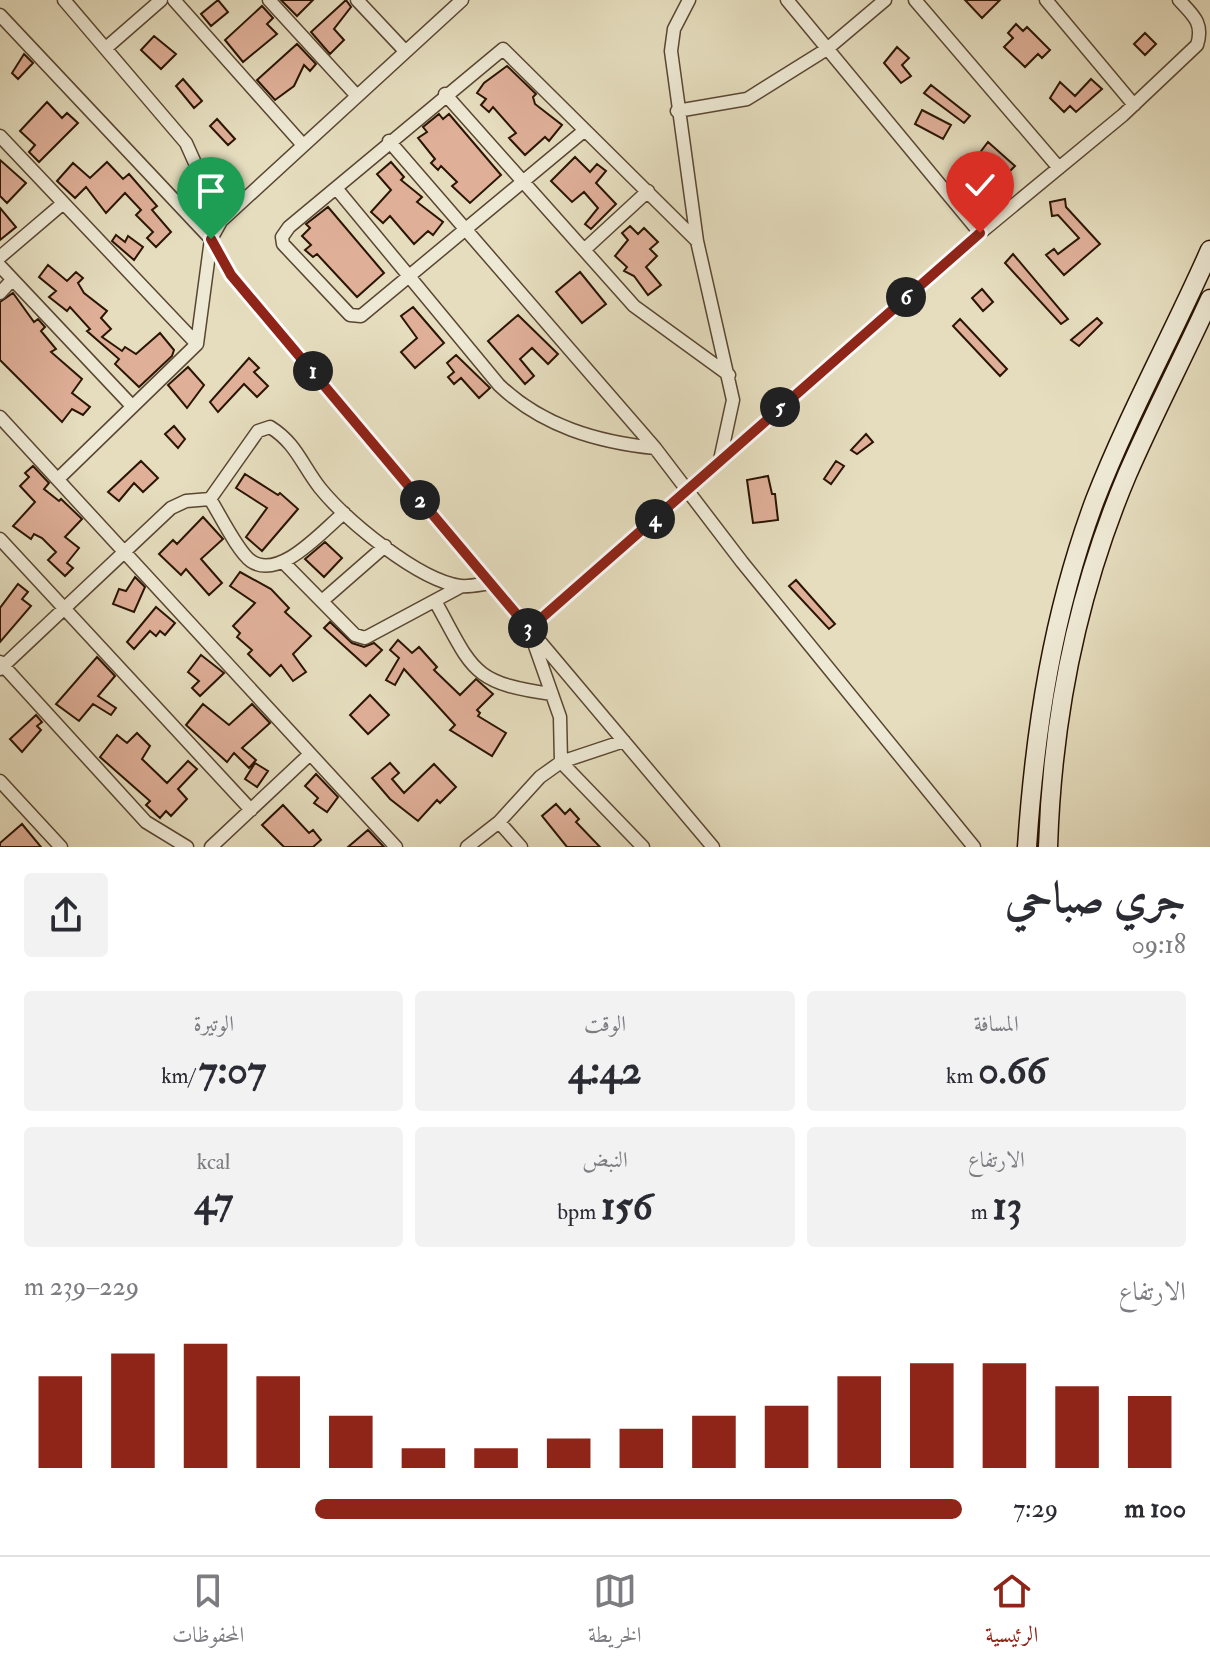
<!DOCTYPE html>
<html lang="ar">
<meta charset="utf-8">
<style>
body{margin:0;font-family:"IM FELL Double Pica",Amiri,serif;background:#f2f2f3;color:#2b2b33;direction:rtl;height:100vh;display:flex;flex-direction:column;font-size:30px;white-space:nowrap}
*{box-sizing:border-box;margin:0}
p{font-size:26px;color:#7c7c81}
.icon{flex:none;width:44px;height:44px;fill:none;stroke:currentColor;stroke-width:2;stroke-linecap:round;stroke-linejoin:round}
.map{position:relative;height:847px;overflow:hidden;direction:ltr}
.panel{display:flex;flex-direction:column;background:#fff;flex:1}
.panel>*{flex:none}
.pin{position:absolute;display:grid;place-items:center;width:68px;height:68px;color:#fff;margin:-82px -34px;border-radius:50% 50% 50% 0;rotate:-45deg;box-shadow:0 0 8px #0007}
.pin .icon{rotate:45deg}
.km{position:absolute;width:40px;height:40px;margin:-20px;border-radius:50%;background:#222;color:#fff;font-size:22px;line-height:40px;text-align:center}
.round{display:grid;place-items:center;flex:none;width:84px;height:84px;border-radius:8px;background:#f2f2f3}
.overview{display:flex;align-items:center;justify-content:space-between;height:136px;padding:0 24px}
h1{font-size:44px;font-weight:800;line-height:60px}
.metrics{display:grid;grid-template-columns:repeat(3,1fr);gap:12px;height:136px;padding:8px 24px}
.metrics div{display:grid;align-content:center;border-radius:8px;background:#f2f2f3;text-align:center}
.metrics b{font-size:40px;font-weight:800}
.metrics small{font-size:22px;font-weight:400}
.metrics p{font-size:22px}
.chart{height:224px;padding:16px 24px}
.chart p{display:flex;justify-content:space-between}
.chart svg{width:100%;height:144px;margin-top:8px;stroke:#8f2418;stroke-width:6}
ul{padding:0 24px;list-style:none;font-size:26px}
li{display:grid;grid-template-columns:128px 96px 1fr;align-items:center;height:60px}
li i{height:20px;border-radius:10px;background:#8f2418}
.tabs{display:flex;justify-content:space-around;align-items:center;height:112px;border-top:2px solid #e1e1e2;background:#fff;font-size:22px;color:#7c7c81}
.tabs a{display:grid;justify-items:center;gap:4px}
.tabs .selected{color:#8f2418}
.map>svg:first-child{display:block}
.building{fill:#dfaf98;stroke:#2a1402;stroke-width:2}
.lines{fill:none;stroke-linecap:round;stroke-linejoin:round}
.minor-casing{stroke:#594631;stroke-width:15}
.secondary-casing{stroke:#2a1402;stroke-width:21}
.minor{stroke:#eee9d5;stroke-width:12}
.secondary{stroke:#eee9d5;stroke-width:18}
.route-casing{stroke:#fff;stroke-width:16}
.route{stroke:#8f2418;stroke-width:10}
</style>
<div class="map">
<svg width="1210" height="847" viewBox="0 0 1210 847">
<rect width="100%" height="100%" fill="#e5ddbe"/>
<filter id="stains"><feTurbulence type="fractalNoise" baseFrequency=".0025" numOctaves="4"/><feColorMatrix values="0 0 0 0 .2 0 0 0 0 .09 0 0 0 0 .02 0 0 0 .5 -.17"/></filter>
<radialGradient id="worn" r=".72"><stop offset=".6" stop-color="#630" stop-opacity="0"/><stop offset="1" stop-color="#630" stop-opacity=".3"/></radialGradient>
<path class="building" d="M218 0 228 12 211 26 201 14Z
M281 0H313L297 16Z
M346 0 351 7 334 29 344 40 330 54 311 32Z
M965 0H1000L982 18Z
M262 6 273 18 267 24 277 34 243 62 225 40Z
M1016 24 1023 31 1027 27 1050 50 1042 58 1038 54 1025 67 1004 47 1013 38 1008 33Z
M1145 33 1156 44 1145 55 1134 44Z
M154 36 176 54 161 69 141 50Z
M297 44 316 64 310 71 304 65 294 86 275 100 257 80Z
M897 47 909 58 902 65 911 76 901 83 884 63Z
M24 54 33 63 18 79 12 73Z
M507 66 536 94 533 97 535 104 562 125 549 141 545 137 525 155 509 138 516 133 493 107 489 112 481 105 486 99 477 93 484 83Z
M183 79 202 101 194 108 176 86Z
M1091 79 1102 89 1076 112 1070 106 1064 112 1050 98 1060 82 1075 96Z
M931 85 970 116 964 123 924 93Z
M47 102 62 118 67 113 78 123 39 162 29 152 35 145 20 131Z
M922 110 951 125 943 139 915 124Z
M439 114 443 119 449 114 501 175 470 203 452 186 457 182 441 166 438 170 431 163 435 159 418 138 427 132 423 127Z
M217 119 235 139 228 145 210 126Z
M988 142 1015 166 1006 175 996 167 978 188 958 170 965 163 969 167Z
M575 157 590 172 597 164 606 171 596 183 616 204 591 229 585 224 598 208 584 192 572 202 551 181Z
M0 160 26 183 7 203 0 196Z
M107 162 123 179 129 174 157 206 152 210 171 232 156 247 147 238 153 232 136 215 141 210 125 193 106 213 86 187 75 198 57 181 73 163 90 178Z
M391 162 404 177 401 180 422 197 417 202 443 222 433 235 428 231 414 244 390 216 383 223 371 212 391 190 377 174Z
M1065 199 1066 207 1100 244 1064 275 1046 255 1054 249 1058 254 1079 238 1058 215 1052 216 1050 202Z
M328 207 384 273 357 297 317 254 313 257 305 250 311 245 302 236 310 228 306 224Z
M0 208 16 227 0 240Z
M630 226 638 234 644 228 658 242 650 249 657 256 646 267 661 285 648 295 634 276 624 271 627 267 615 256 628 240 622 233Z
M116 235 125 242 128 236 143 247 134 260 112 241Z
M1013 254 1068 319 1061 324 1005 263Z
M48 265 67 281 76 272 83 278 78 283 84 293 107 311 101 318 111 329 102 337 122 351 125 347 136 354 160 333 174 350 172 356 139 387 115 364 119 359 87 331 90 329 70 307 67 311 49 297 56 291 39 277Z
M580 272 606 304 582 323 556 292Z
M982 289 993 302 983 311 972 298Z
M13 293 34 322 38 319 45 327 41 331 56 349 51 352 82 379 72 393 90 407 83 415 72 409 62 422 0 360V302Z
M413 307 444 343 415 368 401 352 417 338 401 316Z
M518 315 558 354 548 364 532 348 520 359 534 376 525 384 488 341Z
M1097 318 1102 323 1079 346 1071 340Z
M960 319 1007 369 1000 376 953 326Z
M456 355 490 388 479 398 461 378 454 384 448 377 454 372 447 363Z
M249 358 259 368 254 372 268 386 257 397 244 384 218 412 210 402Z
M188 367 204 385 187 408 168 385Z
M174 426 185 439 178 448 165 434Z
M866 434 873 442 857 454 851 450Z
M141 461 158 478 143 492 134 483 119 501 108 492Z
M836 461 844 466 831 484 824 479Z
M33 466 49 483 44 489 59 501 61 499 82 519 65 537 79 548 67 563 73 568 65 576 48 560 56 552 42 538 34 534 31 539 13 526 35 502 20 486 29 477 25 473Z
M245 474 278 495 280 493 298 509 262 551 246 537 267 508 236 488Z
M768 476 772 494H775L778 520 753 523 747 480Z
M203 517 223 539 201 559 222 583 209 595 186 569 181 575 159 554 173 540 177 544Z
M325 542 342 558 324 577 305 559Z
M240 572 271 589 289 608 285 612 311 636 293 654 306 672 293 681 281 665 270 676 248 654 252 650 237 637 240 633 233 626 255 603 230 586Z
M135 577 145 587 134 612 113 604 119 589 126 591Z
M796 580 835 624 829 629 789 586Z
M18 584 28 592 22 599 31 606 0 642V608Z
M156 607 175 623 165 635 160 631 156 636 150 631 134 649 127 642Z
M330 622 352 643 364 647 374 643 382 650 366 666 324 628Z
M398 640 412 653 419 647 437 667 434 670 460 695 476 679 493 694 477 710 480 713 478 716 506 733 492 756 450 730 455 725 404 669 395 685 386 680 399 658 390 650Z
M201 655 224 673 200 696 192 688 199 681 188 672Z
M97 657 115 676 98 696 116 708 111 715 93 704 79 721 56 704Z
M370 695 389 715 368 734 350 715Z
M203 704 229 725 252 704 270 723 242 748 256 760 249 768 234 753 227 762 186 725Z
M36 715 42 722 37 726 41 730 22 752 10 739Z
M137 733 150 746 142 759 167 783 188 761 197 769 178 789 187 799 171 816 166 811 160 818 146 805 150 801 100 757 117 735 127 743Z
M255 763 268 771 257 787 245 779Z
M390 763 399 773 392 779 404 793 434 764 456 787 440 803 437 800 418 821 390 799 372 778Z
M316 774 338 797 327 812 314 803 318 798 305 786Z
M556 804 565 814 570 809 579 819 576 822 600 847H567L542 816Z
M283 805 309 833 313 830 321 840 313 847H284L262 825Z
M22 824 41 847H0V843Z
M368 830 384 847H348Z"/>
<g class="lines">
<g class="minor-casing">
<path id="minor" d="M64 0 186 143 221 221
M174 0 303 145
M269 0 357 96
M357 0 405 51
M689 0 674 29 671 51 697 241 733 400 720 460
M787 0 980 233
M915 0 1059 168
M1046 0 1134 105
M0 15 211 239 231 275 713 847
M106 48 161 0
M445 94 634 306 729 375
M677 111 747 99 827 49 885 0
M585 130 361 316 350 315 283 244 282 237 289 227 503 49 697 241
M0 136 197 344
M389 141 655 448 742 562 974 847
M336 188 499 385C542 426 597 442 655 448
M584 250 648 191
M0 257 61 205
M0 266 132 406
M0 293 12 280
M0 417 396 847
M59 478 197 344 211 239 221 221 462 0
M210 499C219 513 238 552 251 561 280 581 323 530 344 513
M0 539 251 810
M284 563 355 635 365 638 462 586
M322 601 385 546
M435 601C473 669 470 683 552 694
M0 662 146 822 187 847
M0 669 171 508 186 501 210 499 258 431 270 427C296 443 302 465 320 488 347 521 418 580 460 586 470 587 482 584 491 583
M0 781 61 847
M499 822 521 847
M211 847 310 754
M467 847 499 822 540 777 561 762 624 741
M643 847 561 762 560 717 529 629 980 233 1123 115 1197 45C1204 23 1193 15 1179 0"/>
</g>
<g class="secondary-casing">
<path id="secondary" d="M1027 847C1035 729 1053 612 1095 500 1128 415 1173 334 1210 250
M1048 847C1052 720 1077 593 1127 475 1153 415 1183 358 1210 299"/>
</g>
<use href="#minor" class="minor"/>
<use href="#secondary" class="secondary"/>
</g>
<g class="lines">
<g class="route-casing">
<path id="route" d="M211 239 231 275 529 629 980 233"/>
</g>
<use href="#route" class="route"/>
</g>
<rect width="100%" height="100%" filter="url(#stains)"/>
<rect width="100%" height="100%" fill="url(#worn)"/>
</svg>
<div class="pin" style="left:211px;top:239px;background:#1e9e55"><svg class="icon" aria-label="arrive" viewBox="0 0 24 24"><path d="M6 21V4h12l-3 4 3 4H6"/></svg></div>
<div class="pin" style="left:980px;top:233px;background:#d93025"><svg class="icon" aria-label="check" viewBox="0 0 24 24"><path d="M5 12l5 5 9-10"/></svg></div>
<b class="km" style="left:313px;top:371px">1</b>
<b class="km" style="left:420px;top:500px">2</b>
<b class="km" style="left:528px;top:628px">3</b>
<b class="km" style="left:655px;top:519px">4</b>
<b class="km" style="left:780px;top:407px">5</b>
<b class="km" style="left:906px;top:297px">6</b>
</div>
<section class="panel">
<div class="overview"><div><h1>جري صباحي</h1><p>09:18</p></div><a class="round"><svg class="icon" aria-label="share" viewBox="0 0 24 24"><path d="M12 15V3M7 8l5-5 5 5M5 13v7h14v-7"/></svg></a></div>
<div class="metrics">
<div><p>المسافة</p><b>0.66<small> km</small></b></div>
<div><p>الوقت</p><b>4:42</b></div>
<div><p>الوتيرة</p><b>7:07<small> /km</small></b></div>
</div>
<div class="metrics">
<div><p>الارتفاع</p><b>13<small> m</small></b></div>
<div><p>النبض</p><b>156<small> bpm</small></b></div>
<div><p>kcal</p><b>47</b></div>
</div>
<div class="chart"><p><span>الارتفاع</span>229–239 m</p>
<svg viewBox="0 0 160 44" preserveAspectRatio="none"><path d="M5 44V16M15 44V9M25 44V6M35 44V16M45 44V28M55 44V38M65 44V38M75 44V35M85 44V32M95 44V28M105 44V25M115 44V16M125 44V12M135 44V12M145 44V19M155 44V22"/></svg>
</div>
<ul>
<li><b>100 m</b>7:29<i style="width:69%"></i></li>
</ul>
</section>
<nav class="tabs">
<a class="selected"><svg class="icon" aria-label="home" viewBox="0 0 24 24"><path d="M3 11l9-7 9 7M6 9v11h12V9"/></svg>الرئيسية</a>
<a><svg class="icon" aria-label="map" viewBox="0 0 24 24"><path d="M3 6l6-2 6 2 6-2v14l-6 2-6-2-6 2zM9 4v14M15 6v14"/></svg>الخريطة</a>
<a><svg class="icon" aria-label="saved" viewBox="0 0 24 24"><path d="M7 4h10v16l-5-4-5 4z"/></svg>المحفوظات</a>
</nav>
